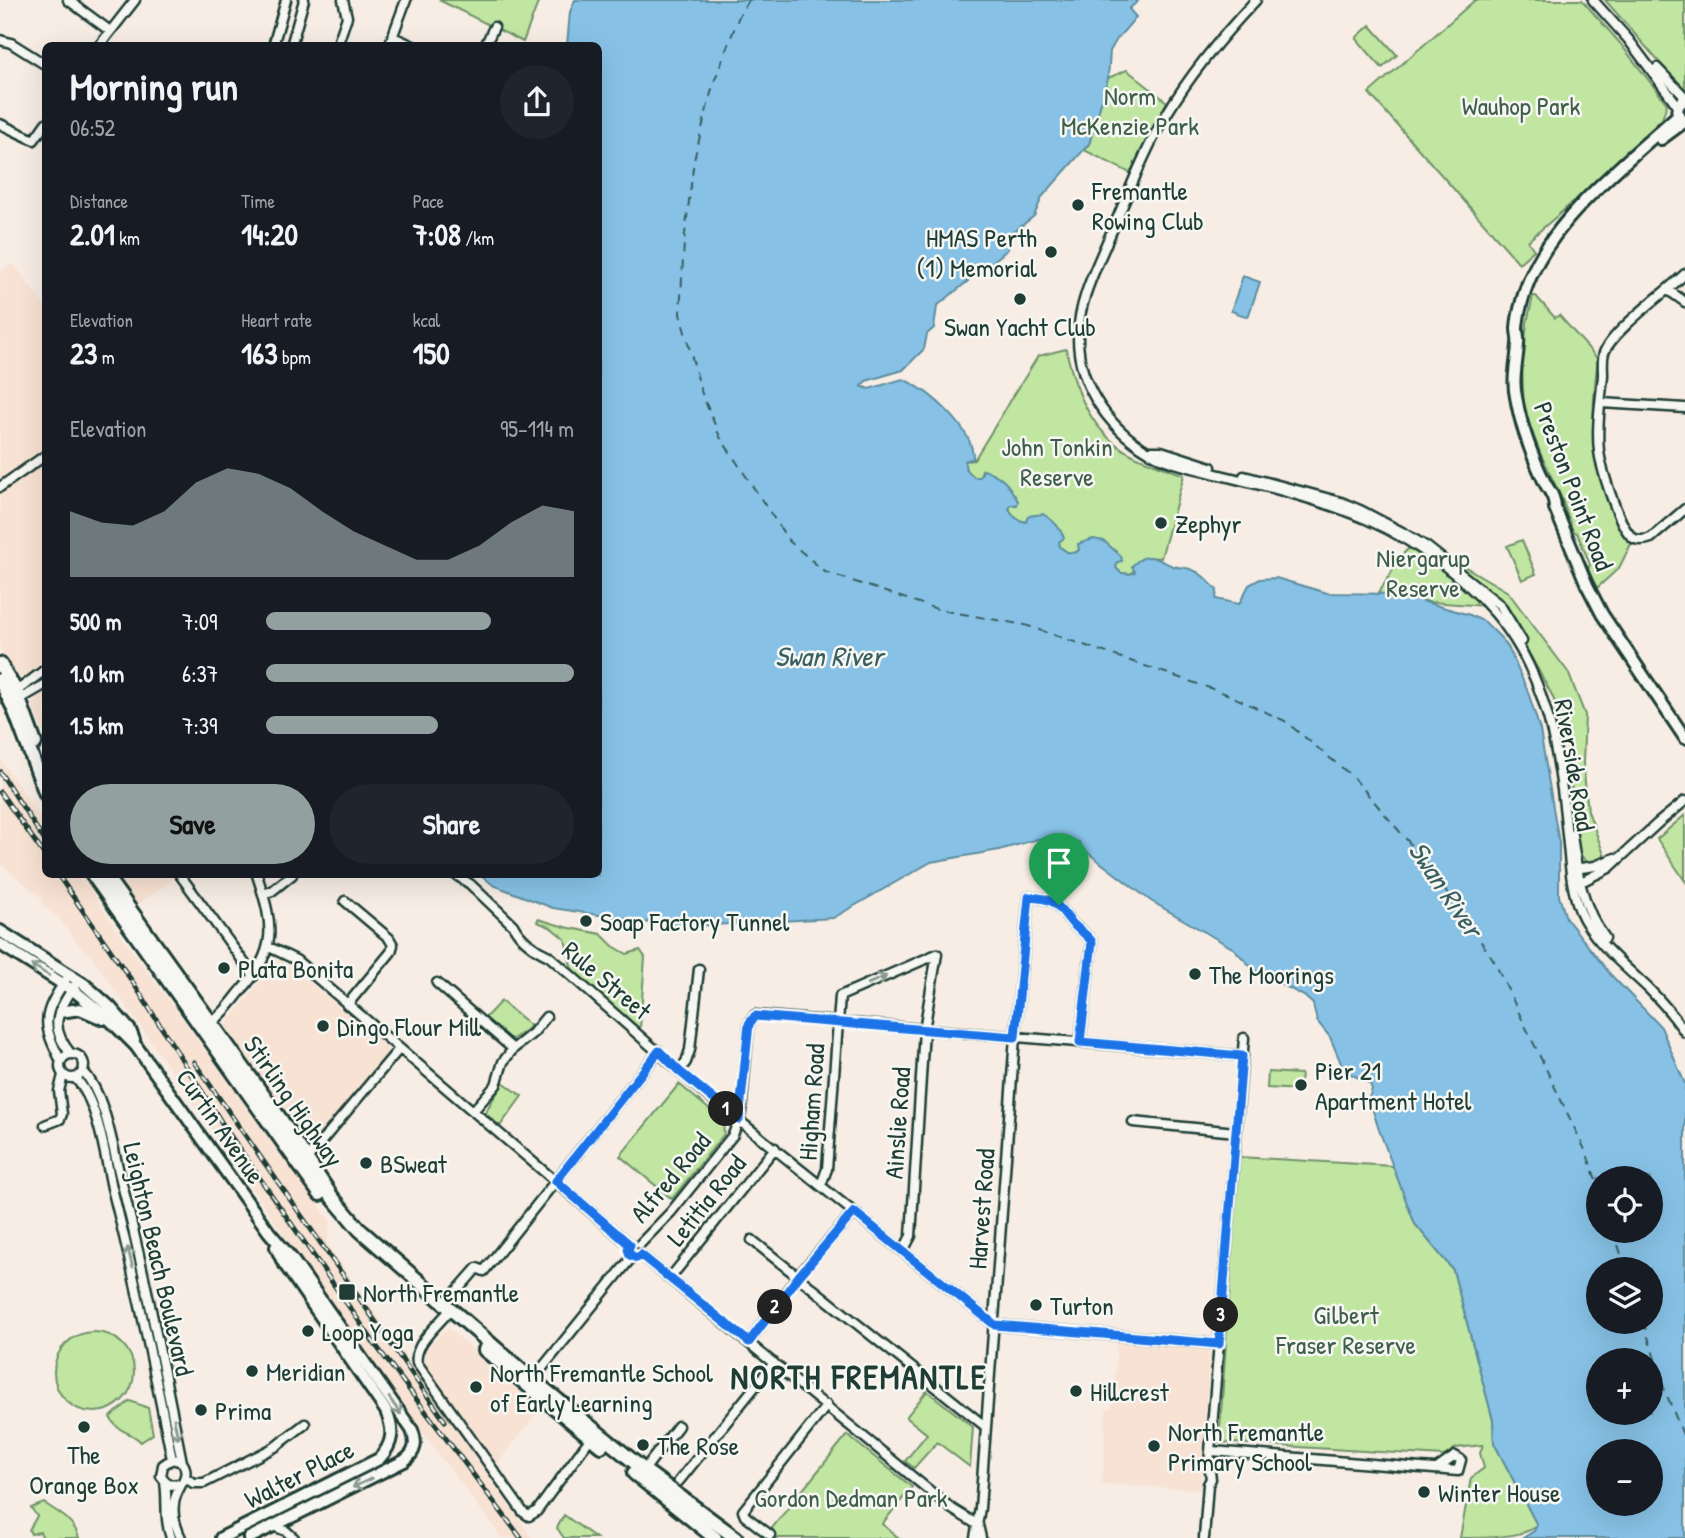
<!DOCTYPE html>
<meta charset="utf-8">
<style>
body{margin:0;font-family:"Patrick Hand",sans-serif;background:#20242c;color:#f1f3f6;height:100vh;display:flex;flex-direction:column;font-size:26px;white-space:nowrap}
*{box-sizing:border-box;margin:0}
p{font-size:23px;color:#9ea1a6}
.icon{flex:none;width:38px;height:38px;fill:none;stroke:currentColor;stroke-width:2;stroke-linecap:round;stroke-linejoin:round}
.map{position:relative;flex:1;overflow:hidden}
.panel{position:absolute;left:42px;top:42px;width:560px;height:836px;display:flex;flex-direction:column;background:#171b24;border-radius:10px;box-shadow:0 7px 28px #0002}
.panel>*{flex:none}
.fabs{position:absolute;left:1586px;top:1166px;display:grid;gap:14px}
.fabs a{display:grid;place-items:center;width:77px;height:77px;border-radius:50%;background:#171b24;box-shadow:0 7px 28px #0002;font-size:35px}
.pin{position:absolute;display:grid;place-items:center;width:60px;height:60px;color:#fff;margin:-72px -30px;border-radius:50% 50% 50% 0;rotate:-45deg;box-shadow:0 0 7px #0007}
.pin .icon{rotate:45deg}
.km{position:absolute;width:35px;height:35px;margin:-18px;border-radius:50%;background:#222;color:#fff;font-size:19px;line-height:35px;text-align:center}
.round{display:grid;place-items:center;flex:none;width:74px;height:74px;border-radius:37px;background:#20242c}
.head{display:flex;align-items:center;justify-content:space-between;height:119px;padding:0 28px}
h1{font-size:38px;font-weight:700;line-height:52px}
.stats{display:grid;grid-template-columns:repeat(3,1fr);gap:10px;height:119px;padding:7px 28px}
.stats div{display:grid;align-content:center}
.stats b{font-size:30px;font-weight:700}
.stats small{font-size:19px;font-weight:400}
.stats p{font-size:19px}
.chart{height:196px;padding:14px 28px}
.chart p{display:flex;justify-content:space-between}
.chart svg{width:100%;height:126px;margin-top:7px;fill:#92a19f;opacity:.7}
.action{display:flex;gap:14px;margin-top:auto;padding:14px 28px}
.action a{flex:1;height:80px;border-radius:42px;background:#92a19f;color:#111;font-size:28px;font-weight:700;line-height:80px;text-align:center}
.action a+a{background:#20242c;color:#f1f3f6}
ul{padding:0 28px;list-style:none;font-size:23px}
li{display:grid;grid-template-columns:112px 84px 1fr;align-items:center;height:52px}
li i{height:18px;border-radius:9px;background:#92a19f}
.map>svg:first-child{display:block}
.built{fill:#f8e2d3}
.green{fill:#c0e6a1;stroke:#70926a;stroke-width:2}
.water{fill:#87c2e6;stroke:#5d8d9f;stroke-width:2;fill-rule:evenodd}
.lines{fill:none;stroke-linecap:round;stroke-linejoin:round}
.ferry{stroke:#395e60;stroke-width:2;stroke-dasharray:9 7;stroke-linecap:butt}
.minor-casing{stroke:#1f3d34;stroke-width:13}
.major-casing{stroke:#1f3d34;stroke-width:16}
.highway-casing{stroke:#1f3d34;stroke-width:18}
.minor{stroke:#f6f6f2;stroke-width:8}
.major{stroke:#f6f6f2;stroke-width:10}
.highway{stroke:#f6f6f2;stroke-width:12}
.rail-casing{stroke:#1f3d34;stroke-width:5}
.rail{stroke:#f6f6f2;stroke-width:2.5;stroke-dasharray:8;stroke-linecap:butt}
.oneway{stroke:#8a9a93}
.route-casing{stroke:#fff;stroke-width:14}
.route{stroke:#1a73e8;stroke-width:9}
.poi-dot{fill:#1f3d34;stroke:#f6f6f2;stroke-width:2.5}
.labels{text-anchor:middle;dominant-baseline:central;stroke-width:5;stroke-linejoin:round;paint-order:stroke}
.park-label{font-size:26px;fill:#3f5f4a;stroke:#f6f6f2}
.poi-label{font-size:26px;fill:#1f3d34;stroke:#f6f6f2;text-anchor:start}
.street-label{font-size:26px;fill:#1f3d34;stroke:#f6f6f2}
.water-label{font-size:28px;font-style:italic;fill:#395e60;stroke:#f6f6f2}
.district-label{font-size:33px;font-weight:bold;letter-spacing:2px;fill:#1f3d34;stroke:#f6f6f2}
</style>
<div class="map">
<svg width="1685" height="1538" viewBox="0 0 1685 1538">
<rect width="100%" height="100%" fill="#f7ede4"/>
<filter id="ink" filterUnits="userSpaceOnUse"><feTurbulence type="fractalNoise" baseFrequency=".0143" numOctaves="2"/><feDisplacementMap in="SourceGraphic" scale="14" xChannelSelector="R" yChannelSelector="G"/><feConvolveMatrix kernelMatrix="1 2 1 2 8 2 1 2 1" color-interpolation-filters="sRGB"/></filter>
<g filter="url(#ink)">
<path class="built" d="M13 263 45 307V660L25 675 17 677 0 649V273Z
M45 691V736L32 704Z
M0 758 45 824 46 875H80L127 944 269 1134 331 1222 327 1244 532 1538H502L440 1456 337 1312 94 959 79 945 58 917 43 906 42 898 0 863Z
M112 875H174L176 877 135 907Z
M278 960 291 967 387 1047V1054L310 1145 225 1026Z
M449 1328 540 1409 494 1468 423 1365 425 1351 443 1331Z
M1117 1341 1205 1348 1210 1353 1200 1490 1102 1484 1106 1409 1112 1408Z"/>
<path class="green" d="M439 0H539L523 42Z
M1475 0H1582L1619 42 1667 104 1662 119 1602 177 1528 241 1534 250 1519 263 1369 93Z
M1605 0H1685V90L1680 86Z
M1370 25 1397 55 1382 68 1356 38Z
M1127 70 1167 102 1130 173 1084 150 1089 144 1108 78Z
M1533 296H1536L1555 318 1559 315 1598 359C1588 430 1592 480 1632 542L1619 568 1597 588 1588 570 1590 564 1577 533 1573 531 1561 497 1541 455 1524 410 1522 366 1527 323Z
M1066 349C1075 391 1092 435 1133 455 1149 463 1167 468 1184 475L1161 558 1148 557 1130 574 1121 573 1116 568 1117 562 1079 550 1074 553 1067 552 1060 547 1059 542 1026 522 1018 521 1009 509 1011 505 982 470 980 477H974L964 467 965 461 974 460 1038 356Z
M1418 539 1508 592 1568 672 1585 715 1583 763 1588 811 1606 860 1588 866 1577 848 1568 750 1553 697 1512 622 1487 606 1429 602 1397 594H1378L1403 554Z
M1522 540 1536 574 1522 580 1507 546Z
M1685 815V881L1657 839Z
M538 919 565 927 601 934 613 946 627 954 640 950 645 957 640 1029 572 971 565 939 550 927 537 922Z
M501 1001 531 1026 513 1039 508 1038 484 1019Z
M1268 1072 1301 1074 1299 1090 1267 1088Z
M503 1082 522 1096 500 1126 486 1114C488 1102 499 1094 503 1082Z
M679 1084 723 1121 724 1134 672 1199 620 1156Z
M1239 1157 1393 1166 1415 1224 1453 1270 1493 1420 1494 1443 1537 1525C1526 1538 1481 1538 1460 1538L1471 1478 1484 1468 1480 1453 1483 1445 1456 1448 1444 1456 1219 1442Z
M54 1372a40 40 0 1 1 80 0a40 40 0 1 1-80 0Z
M927 1391 973 1427 970 1467 937 1442 914 1468 905 1461 927 1434 906 1417Z
M130 1401 148 1408 153 1434 141 1442C131 1431 117 1433 110 1417Z
M847 1435 912 1487 882 1524 899 1538H764Z
M44 1503C59 1513 74 1520 79 1538H43L40 1532 31 1534 29 1530 37 1516 31 1508Z
M564 1515 596 1538H564L557 1528Z"/>
<path class="water" d="M575 0H1139L1129 9 1136 17 1117 39 1110 51 1108 78 1089 144 1042 197 1034 216 1011 234 1008 249 990 264 976 269 968 281 937 306 934 328 927 334 924 349 903 370 866 381 861 386 869 389 903 379C930 391 975 429 973 460L970 459 965 461C964 469 968 472 974 477H980L983 470C1001 474 1009 485 1018 501L1017 505H1011L1009 509C1013 517 1017 520 1026 522L1028 516 1043 514C1054 521 1059 526 1064 538L1059 542 1060 547 1067 552 1075 553 1079 550 1078 544 1093 539 1104 541 1121 556 1122 561 1117 562 1116 568 1121 573 1130 574 1135 572 1132 566C1148 549 1157 560 1173 566 1179 568 1185 567 1190 569 1201 572 1209 582 1217 590L1216 599 1239 604 1249 585 1260 579 1276 578 1327 593 1397 594 1470 615 1485 622 1501 638 1508 647 1528 692 1540 730 1559 843V896L1566 918 1611 975 1661 1027 1685 1084V1538H1523L1534 1531 1537 1525 1494 1443 1493 1420 1453 1270 1415 1224 1379 1130 1369 1098 1372 1089 1370 1084 1349 1073 1343 1068 1330 1037 1317 1021 1313 1004 1304 996 1254 970 1234 949 1151 901 1080 847 1079 842 1038 839 999 850 931 862 833 918 677 927 553 908 493 885 481 875H598V46L567 45 570 12ZM1598 1178H1650V1230H1598ZM1598 1269H1650V1321H1598ZM1598 1360H1650V1412H1598ZM1598 1451H1650V1503H1598Z
M1243 276 1260 282 1248 317 1231 311Z"/>
<g class="lines">
<path class="ferry" d="M749 0 739 16 713 85 694 160 684 242 680 314 702 394 720 437 789 541 825 572 940 610 1025 625 1227 694 1285 721 1353 777 1424 860 1493 959 1587 1154 1598 1186
M1613 1230 1626 1269
M1643 1321 1664 1388 1685 1440"/>
<g class="minor-casing">
<path id="minor" d="M68 0 110 31
M1256 0C1222 36 1191 73 1166 115 1142 155 1126 200 1107 242 1094 272 1079 302 1078 335 1077 388 1113 434 1158 457 1175 465 1195 468 1212 473 1257 484 1303 495 1346 511 1401 531 1457 569 1495 613 1548 675 1560 757 1567 835 1570 861 1570 886 1580 911 1592 940 1626 967 1649 989 1662 1002 1674 1016 1685 1032
M1593 0 1628 39 1678 106
M393 37 413 46
M0 40 11 43 46 65
M99 46 135 0
M273 46 286 0
M291 46 304 0
M337 46 347 17 343 0
M389 46 406 0
M485 46 494 27
M1657 68 1685 97
M0 124 34 140 46 123
M1685 274C1666 292 1612 331 1604 353 1602 359 1603 369 1603 375 1601 400 1596 426 1599 451 1601 467 1620 533 1635 539 1641 541 1646 540 1651 538L1685 509
M1668 290 1685 302
M1601 403 1685 408
M1150 451H1161L1211 467
M1244 476 1341 502 1362 511 1402 532 1427 547 1500 605 1522 641
M0 487 46 455
M14 693 46 669
M15 702 46 684
M1572 835C1577 871 1582 908 1605 938
M1574 869 1595 866 1615 858
M180 875 254 976
M456 875 470 884 513 925C520 939 535 950 549 956L702 1091 995 1325
M1577 884 1609 868 1658 823 1685 801
M263 894 272 891 292 875
M345 901 389 938 393 945 391 952 347 1005
M269 947 296 960 630 1245
M437 983 513 1049 503 1062 496 1085 473 1111
M209 1025C221 1016 231 1004 240 992 278 949 274 927 257 875
M513 1049 533 1033 546 1017
M60 1066a12 12 0 1 1 24 0a12 12 0 1 1-24 0Z
M71 1054C48 1026 57 1013 75 985
M61 1061C42 1024 42 1016 65 981
M83 1071C105 1095 112 1144 120 1176 144 1270 163 1366 182 1462
M679 1071 686 1062 690 1050 699 969
M75 1078C98 1100 105 1156 112 1188 135 1278 154 1368 172 1459
M1133 1122 1236 1132
M45 1125 60 1119 62 1114 59 1091 63 1075
M305 1161 399 1049
M821 1185 827 1169 840 996 937 954
M752 1240 986 1427
M640 1244 671 1212 733 1135 741 1113 749 1024 755 1015 1243 1056
M903 1251 911 1236 924 1030 937 954
M641 1255 952 1509 978 1525
M670 1278 775 1148
M455 1293 477 1268 484 1271 659 1051
M450 1310C439 1324 413 1344 417 1363L523 1512 529 1516 537 1511 592 1436
M995 1325 1219 1344
M749 1342 798 1276 854 1212
M530 1383 632 1257
M1212 1451 1458 1471 1461 1460 1455 1456 1438 1468
M644 1470 678 1426
M186 1478 193 1483H204L275 1447 305 1424
M679 1481 774 1363
M165 1482C168 1501 164 1519 171 1538
M179 1484 169 1485 161 1476 163 1465 172 1459 182 1462C193 1477 175 1487 174 1504 172 1516 176 1527 181 1538
M978 1525 981 1538
M273 1526 286 1531 294 1538
M770 1535 745 1516 743 1511 827 1405
M975 1538 980 1508 1015 1037 1029 897C1056 899 1055 902 1071 922 1078 930 1086 933 1092 942L1080 1042
M1204 1538 1208 1484 1211 1479 1209 1464 1244 1038"/>
</g>
<g class="major-casing">
<path id="major" d="M1678 115C1629 160 1557 215 1531 276 1524 291 1518 313 1517 328 1517 334 1519 339 1518 344 1517 363 1512 379 1516 397 1521 427 1532 456 1545 483 1550 492 1555 497 1555 508L1587 585 1602 614 1685 738
M1682 120C1675 113 1676 104 1685 100
M1661 139 1684 122
M0 931 84 984 110 1007 130 1030 134 1040
M0 944 77 993 109 1019 136 1046 269 1232 292 1259 412 1430C417 1443 416 1452 404 1461L249 1538
M60 1012 80 1009 103 1019
M221 1538 379 1459C394 1443 394 1430 386 1411L283 1262 276 1247"/>
</g>
<g class="highway-casing">
<path id="highway" d="M0 664 16 691 35 743
M0 680 14 709 46 794
M93 875 320 1194
M105 875 281 1120 332 1197 360 1230 523 1372 644 1470 736 1538
M485 1350 601 1446
M634 1473 715 1538"/>
</g>
<use href="#minor" class="minor"/>
<use href="#major" class="major"/>
<use href="#highway" class="highway"/>
<g class="rail-casing">
<path id="rail" d="M0 772 46 843
M0 792 46 857
M58 875 134 984 227 1131 377 1347 521 1538
M194 1062 445 1421"/>
</g>
<use href="#rail" class="rail"/>
</g>
<defs><path id="oneway-shaft" d="M-6 0H5M1.5-3L5.5 0L1.5 3" fill="none" stroke-width="1.6" stroke-linecap="round" stroke-linejoin="round" transform="scale(1.75)"/></defs>
<g class="oneway">
<use href="#oneway-shaft" transform="translate(40 970) rotate(-148)"/>
<use href="#oneway-shaft" transform="translate(877 980) rotate(-23)"/>
<use href="#oneway-shaft" transform="translate(130 1257) rotate(-104)"/>
<use href="#oneway-shaft" transform="translate(395 1406) rotate(55)"/>
<use href="#oneway-shaft" transform="translate(176 1429) rotate(79)"/>
<use href="#oneway-shaft" transform="translate(362 1483) rotate(154)"/>
</g>
</g>
<g class="lines" filter="url(#ink)">
<g class="route-casing">
<path id="route" d="M1029 897C1056 899 1055 902 1071 922 1078 930 1086 933 1092 942L1080 1042 1242 1056 1219 1344 995 1325 854 1212 799 1276 749 1342 641 1255 637 1258 630 1255 628 1249 630 1245 556 1181 659 1051 679 1071 739 1120 749 1024 755 1016 1015 1037Z"/>
</g>
<use href="#route" class="route"/>
</g>
<g class="poi-dot">
<circle cx="1078" cy="205" r="7"/>
<circle cx="1051" cy="252" r="7"/>
<circle cx="1020" cy="299" r="7"/>
<circle cx="1161" cy="523" r="7"/>
<circle cx="586" cy="921" r="7"/>
<circle cx="224" cy="968" r="7"/>
<circle cx="1195" cy="974" r="7"/>
<circle cx="323" cy="1026" r="7"/>
<circle cx="1301" cy="1085" r="7"/>
<circle cx="366" cy="1163" r="7"/>
<rect x="338" y="1283" width="18" height="18" rx="3.5"/>
<circle cx="1036" cy="1305" r="7"/>
<circle cx="308" cy="1331" r="7"/>
<circle cx="252" cy="1371" r="7"/>
<circle cx="476" cy="1387" r="7"/>
<circle cx="1076" cy="1391" r="7"/>
<circle cx="201" cy="1410" r="7"/>
<circle cx="84" cy="1427" r="7"/>
<circle cx="643" cy="1445" r="7"/>
<circle cx="1154" cy="1446" r="7"/>
<circle cx="1424" cy="1492" r="7"/>
</g>
<g class="labels">
<g class="park-label">
<text x="1130" y="95">Norm<tspan x="1130" dy="30">McKenzie Park</tspan></text>
<text x="1521" y="105">Wauhop Park</text>
<text x="1057" y="446">John Tonkin<tspan x="1057" dy="30">Reserve</tspan></text>
<text x="1423" y="557">Niergarup<tspan x="1423" dy="30">Reserve</tspan></text>
<text x="1346" y="1314">Gilbert<tspan x="1346" dy="30">Fraser Reserve</tspan></text>
<text x="851" y="1497">Gordon Dedman Park</text>
</g>
<g class="poi-label">
<text x="1092" y="190">Fremantle<tspan x="1092" dy="30">Rowing Club</tspan></text>
<text x="1037" y="237" text-anchor="end">HMAS Perth<tspan x="1037" dy="30">(1) Memorial</tspan></text>
<text x="1020" y="326" text-anchor="middle">Swan Yacht Club</text>
<text x="1175" y="523">Zephyr</text>
<text x="600" y="921">Soap Factory Tunnel</text>
<text x="238" y="968">Plata Bonita</text>
<text x="1209" y="974">The Moorings</text>
<text x="337" y="1026">Dingo Flour Mill</text>
<text x="1315" y="1070">Pier 21<tspan x="1315" dy="30">Apartment Hotel</tspan></text>
<text x="380" y="1163">BSweat</text>
<text x="363" y="1292">North Fremantle</text>
<text x="1050" y="1305">Turton</text>
<text x="322" y="1331">Loop Yoga</text>
<text x="266" y="1371">Meridian</text>
<text x="490" y="1372">North Fremantle School<tspan x="490" dy="30">of Early Learning</tspan></text>
<text x="1090" y="1391">Hillcrest</text>
<text x="215" y="1410">Prima</text>
<text x="1168" y="1431">North Fremantle<tspan x="1168" dy="30">Primary School</tspan></text>
<text x="657" y="1445">The Rose</text>
<text x="84" y="1454" text-anchor="middle">The<tspan x="84" dy="30">Orange Box</tspan></text>
<text x="1438" y="1492">Winter House</text>
</g>
<g class="street-label">
<text transform="translate(1574 486) rotate(69)">Preston Point Road</text>
<text transform="translate(1575 765) rotate(80)">Riverside Road</text>
<text transform="translate(607 980) rotate(40)">Rule Street</text>
<text transform="translate(294 1101) rotate(55)">Stirling Highway</text>
<text transform="translate(811 1102) rotate(-86)">Higham Road</text>
<text transform="translate(897 1123) rotate(-86)">Ainslie Road</text>
<text transform="translate(221 1126) rotate(55)">Curtin Avenue</text>
<text transform="translate(670 1177) rotate(-50)">Alfred Road</text>
<text transform="translate(706 1200) rotate(-51)">Letitia Road</text>
<text transform="translate(981 1209) rotate(-86)">Harvest Road</text>
<text transform="translate(159 1259) rotate(77)">Leighton Beach Boulevard</text>
<text transform="translate(299 1474) rotate(-27)">Walter Place</text>
</g>
<g class="water-label">
<text x="829" y="656">Swan River</text>
<text transform="translate(1446 889) rotate(56)">Swan River</text>
</g>
<g class="district-label">
<text x="859" y="1377">NORTH FREMANTLE</text>
</g>
</g>
</svg>
<div class="fabs">
<a><svg class="icon" aria-label="locate" viewBox="0 0 24 24"><circle cx="12" cy="12" r="6"/><path d="M12 2v4M12 18v4M2 12h4M18 12h4"/></svg></a>
<a><svg class="icon" aria-label="layers" viewBox="0 0 24 24"><path d="M12 4l9 5-9 5-9-5zM3 14l9 5 9-5"/></svg></a>
<a>+</a>
<a>−</a>
</div>
<div class="pin" style="left:1059px;top:905px;background:#1e9e55"><svg class="icon" aria-label="arrive" viewBox="0 0 24 24"><path d="M6 21V4h12l-3 4 3 4H6"/></svg></div>
<b class="km" style="left:726px;top:1109px">1</b>
<b class="km" style="left:775px;top:1307px">2</b>
<b class="km" style="left:1221px;top:1315px">3</b>
<section class="panel">
<div class="head"><div><h1>Morning run</h1><p>06:52</p></div><a class="round"><svg class="icon" aria-label="share" viewBox="0 0 24 24"><path d="M12 15V3M7 8l5-5 5 5M5 13v7h14v-7"/></svg></a></div>
<div class="stats">
<div><p>Distance</p><b>2.01<small> km</small></b></div>
<div><p>Time</p><b>14:20</b></div>
<div><p>Pace</p><b>7:08<small> /km</small></b></div>
</div>
<div class="stats">
<div><p>Elevation</p><b>23<small> m</small></b></div>
<div><p>Heart rate</p><b>163<small> bpm</small></b></div>
<div><p>kcal</p><b>150</b></div>
</div>
<div class="chart"><p><span>Elevation</span>95–114 m</p>
<svg viewBox="0 0 160 44" preserveAspectRatio="none"><path d="M0 44V21L10 25L20 26L30 21L40 11L50 6L60 8L70 13L80 21L90 28L100 33L110 38L120 38L130 33L140 25L150 19L160 21V44z"/></svg>
</div>
<ul>
<li><b>500 m</b>7:09<i style="width:73%"></i></li>
<li><b>1.0 km</b>6:37<i style="width:100%"></i></li>
<li><b>1.5 km</b>7:39<i style="width:56%"></i></li>
</ul>
<div class="action"><a>Save</a><a>Share</a></div>
</section>
</div>
